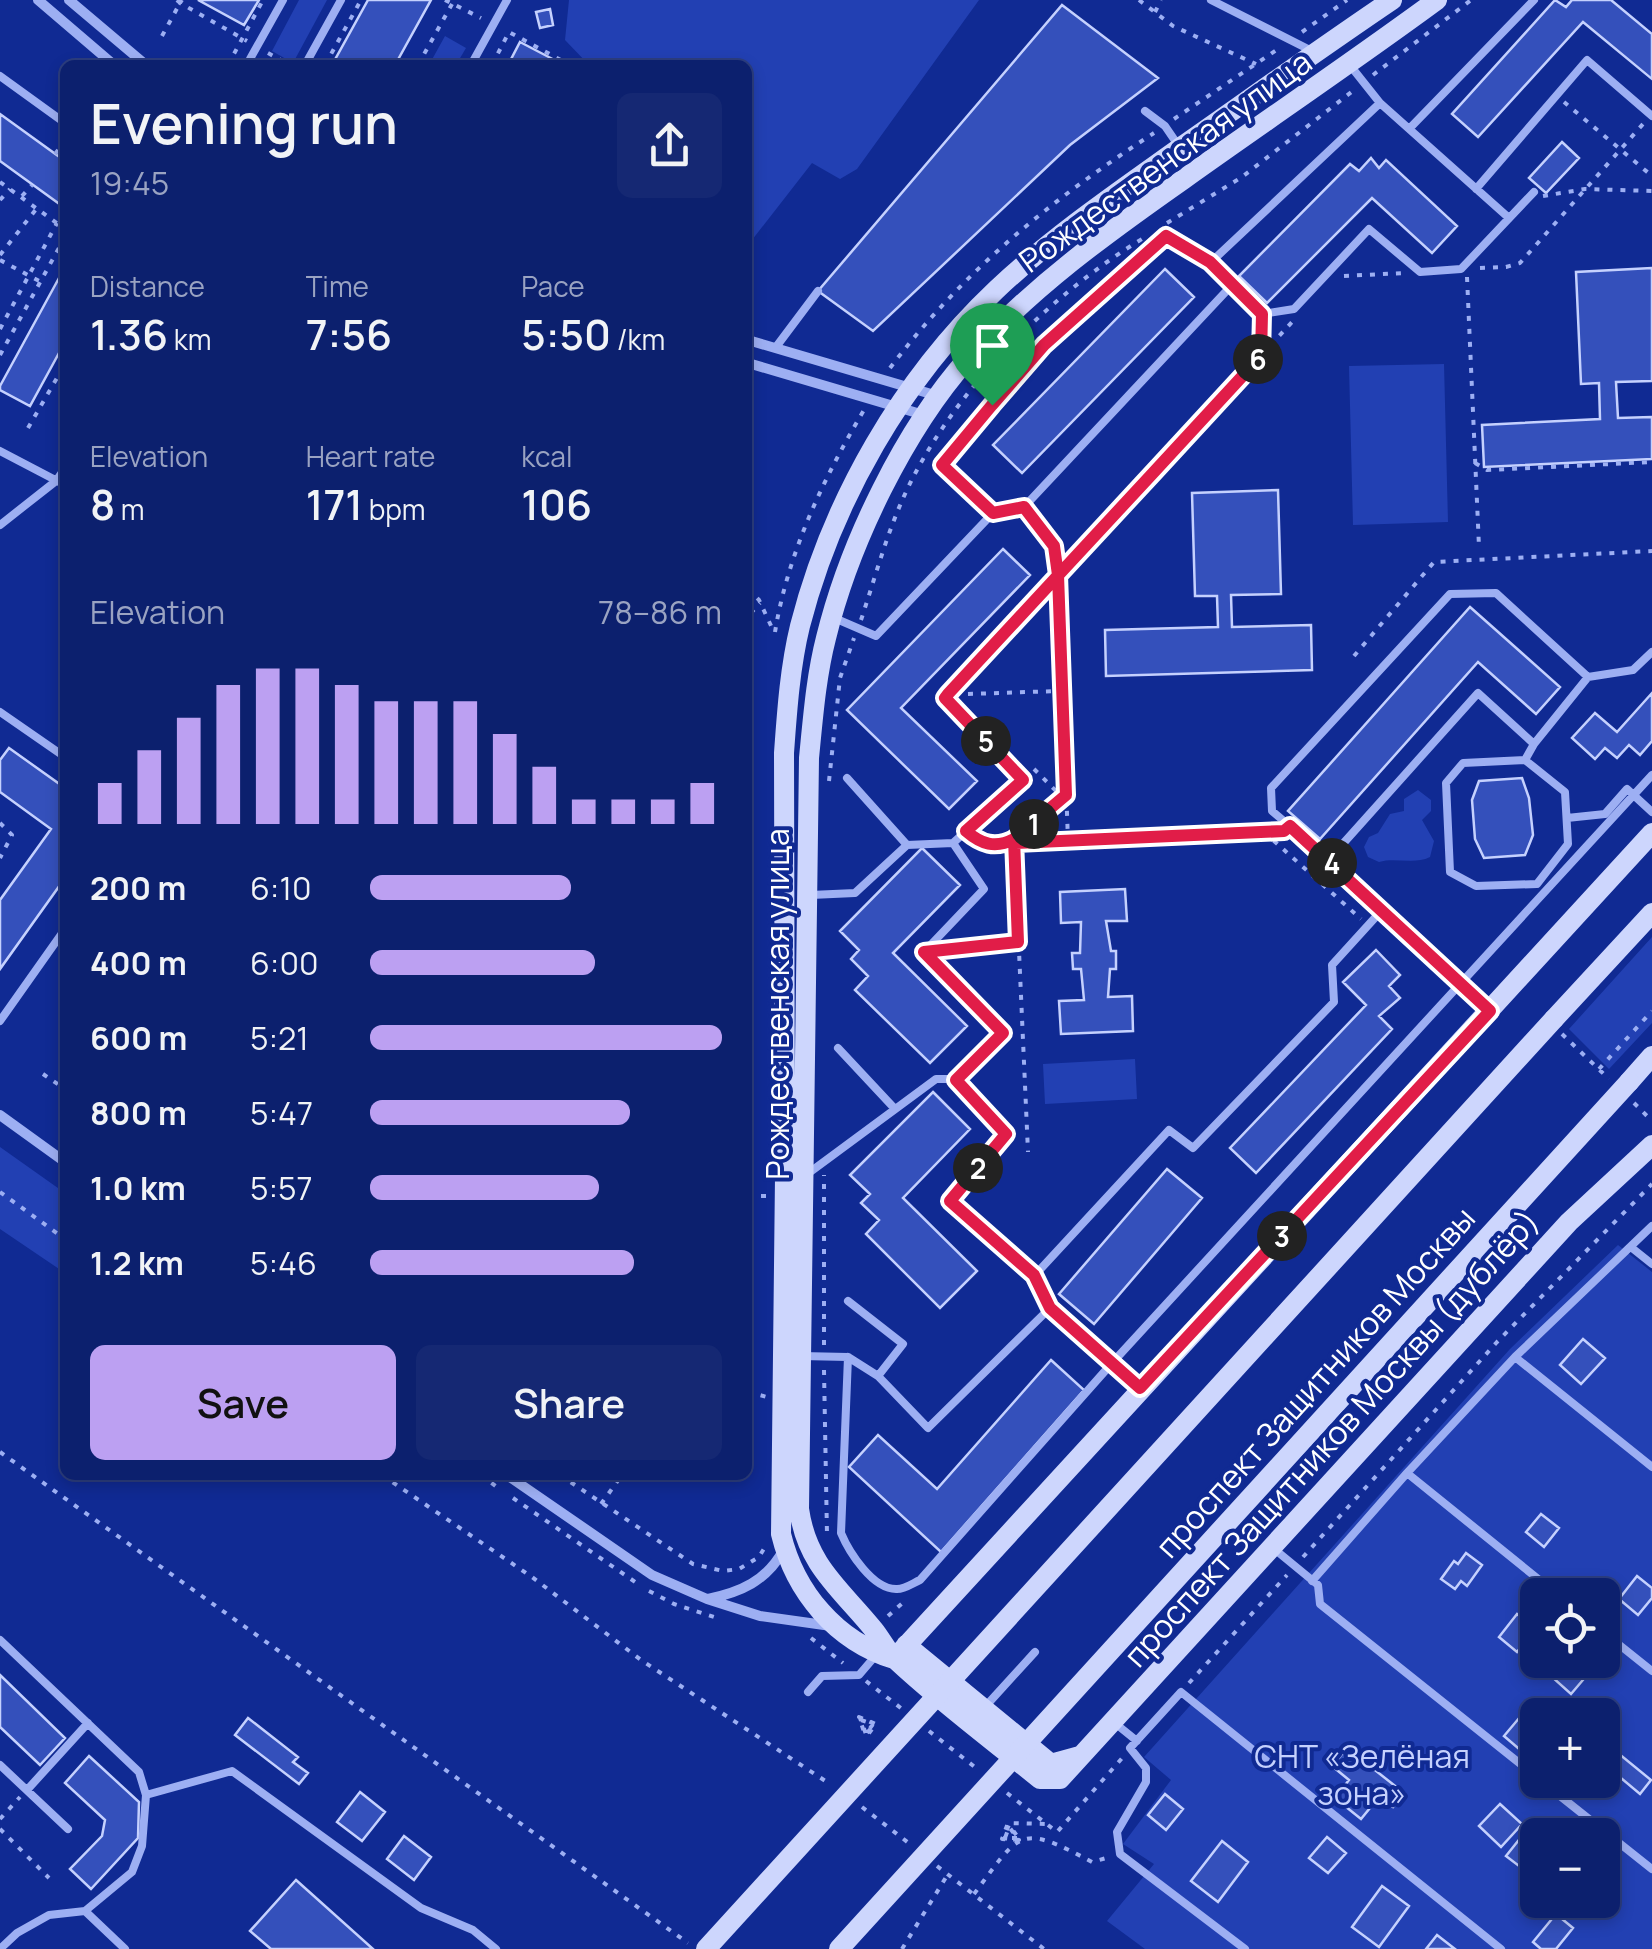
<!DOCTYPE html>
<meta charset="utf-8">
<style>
body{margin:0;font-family:Manrope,sans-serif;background:#152873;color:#f1f3f6;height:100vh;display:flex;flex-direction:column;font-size:38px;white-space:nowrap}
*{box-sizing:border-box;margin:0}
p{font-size:32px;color:#9aa3c2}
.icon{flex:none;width:55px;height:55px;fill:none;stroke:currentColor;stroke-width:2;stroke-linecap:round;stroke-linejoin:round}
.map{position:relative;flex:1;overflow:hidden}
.details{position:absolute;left:60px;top:60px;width:692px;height:1420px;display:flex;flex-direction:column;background:#0c206e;border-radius:15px;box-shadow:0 5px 15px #0003,0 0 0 2px #2c3e81}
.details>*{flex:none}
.buttons{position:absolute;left:1520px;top:1578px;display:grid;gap:20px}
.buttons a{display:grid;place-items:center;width:100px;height:100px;border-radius:15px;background:#0c206e;box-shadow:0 5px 15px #0003,0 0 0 2px #2c3e81;font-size:50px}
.pin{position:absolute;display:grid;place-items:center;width:85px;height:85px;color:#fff;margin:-102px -42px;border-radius:50% 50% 50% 0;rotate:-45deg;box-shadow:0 0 10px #0007}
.pin .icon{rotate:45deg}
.km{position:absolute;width:50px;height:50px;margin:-25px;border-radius:50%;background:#222;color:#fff;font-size:28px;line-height:50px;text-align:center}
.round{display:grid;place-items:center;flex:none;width:105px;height:105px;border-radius:15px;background:#152873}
.head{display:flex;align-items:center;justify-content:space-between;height:170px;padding:0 30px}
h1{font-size:55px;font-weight:600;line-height:75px}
.stats{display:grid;grid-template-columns:repeat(3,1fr);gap:15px;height:170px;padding:10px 30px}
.stats div{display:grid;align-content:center}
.stats b{font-size:42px;font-weight:600}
.stats small{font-size:28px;font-weight:400}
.stats p{font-size:28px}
.chart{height:280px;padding:20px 30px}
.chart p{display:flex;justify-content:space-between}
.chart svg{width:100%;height:180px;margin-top:10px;stroke:#bca0f2;stroke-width:6}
.primary-button{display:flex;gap:20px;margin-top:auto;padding:20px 30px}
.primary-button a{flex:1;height:115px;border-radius:15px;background:#bca0f2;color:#111;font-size:40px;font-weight:600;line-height:115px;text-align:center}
.primary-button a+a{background:#152873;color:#f1f3f6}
ul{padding:0 30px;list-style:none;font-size:32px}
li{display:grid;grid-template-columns:160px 120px 1fr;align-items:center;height:75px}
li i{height:25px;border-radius:12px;background:#bca0f2}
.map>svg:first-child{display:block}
.green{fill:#2240b3;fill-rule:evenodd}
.building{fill:#3450bb;stroke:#c5d1fe;stroke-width:2.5}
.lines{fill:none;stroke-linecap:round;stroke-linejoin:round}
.path{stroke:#9daff3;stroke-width:4;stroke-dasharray:5 8;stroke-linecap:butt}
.lane{stroke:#9daff3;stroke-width:8}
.street{stroke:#9daff3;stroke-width:10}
.secondary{stroke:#cdd6fd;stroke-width:20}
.secondary-bridge{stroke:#cdd6fd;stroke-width:20}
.route-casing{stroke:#fff;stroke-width:20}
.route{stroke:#e11d48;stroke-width:12}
.labels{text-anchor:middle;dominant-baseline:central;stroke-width:8;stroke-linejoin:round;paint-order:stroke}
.street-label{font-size:32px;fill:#fff;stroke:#102a93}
.park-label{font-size:32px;fill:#c5d1fe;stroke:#102a93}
</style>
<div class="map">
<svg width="1652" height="1949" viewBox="0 0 1652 1949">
<rect width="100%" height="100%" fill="#102a93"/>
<path class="green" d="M299 0H327L293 63 272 51Z
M569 0H979L857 169 840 179 812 163 752 240 748 235V65H589L565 40Z
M445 36 466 48 456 65H429Z
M1444 364 1448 522 1353 525 1349 366Z
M1418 790 1431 800V811L1422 820 1434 841 1430 857C1414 865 1395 857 1379 862L1368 857 1364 847 1369 837 1378 833 1390 814 1404 811V799Z
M1652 937V1023L1609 1069 1569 1029Z
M1135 1059 1137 1099 1045 1104 1043 1064Z
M0 1147 65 1193V1273L0 1229Z
M1618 1245 1652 1272V1949H1145L1107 1921 1154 1864 1123 1844 1171 1780 1144 1757 1510 1349ZM1538 1595H1602V1660H1538ZM1538 1715H1602V1780H1538ZM1538 1835H1602V1900H1538Z"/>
<path class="building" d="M198 0H259L244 25Z
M368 0H431L395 65H332Z
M1555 0 1566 7 1572 0H1611L1652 34V79L1583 22 1478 137 1452 114Z
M1062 5 1158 78 1070 145 873 331 818 291Z
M550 9 553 25 540 28 536 12Z
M520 42 564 65H508Z
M0 114 65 161V208L0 161Z
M1562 142 1579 158 1546 193 1529 178Z
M1371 158 1379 168 1386 160 1457 226 1432 253 1372 198 1267 303 1239 276 1350 164 1359 171Z
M65 267V342L30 406 0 390V386Z
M1652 268V381L1616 382 1618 418 1652 417V459L1484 467 1482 425 1600 419 1599 383 1581 384 1576 272Z
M1165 269 1194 297 1022 473 993 445Z
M1278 490 1281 594 1231 595 1232 627 1311 625 1312 670 1106 676 1105 630 1218 627 1217 596H1195L1192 493Z
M1003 549 1030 575 901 708 977 781 949 809 847 710Z
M1470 607 1560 687 1536 714 1478 662 1320 839 1288 811Z
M1652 693V741L1640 755 1629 745 1617 758 1605 748 1595 759 1572 738 1595 713 1617 732Z
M9 748 65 788V878L0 969V900L51 829 0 792V760Z
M1522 778 1529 798 1533 835 1525 855 1484 858 1475 839 1472 800 1479 781Z
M922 848 960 885 893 953 967 1026 930 1063 855 990 868 976 851 959 859 950 840 931Z
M1125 889 1127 921H1106L1111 951H1116V969H1110L1108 997 1132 996 1133 1031 1061 1034 1059 1001 1084 1000 1081 969H1073L1072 953H1080L1081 922 1061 923 1060 892Z
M1376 950 1400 975 1389 986 1400 998 1379 1016 1392 1029 1256 1173 1230 1148 1366 1005 1343 982Z
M933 1092 970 1129 903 1198 977 1271 940 1308 866 1234 879 1220 861 1203 870 1194 850 1175Z
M1167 1169 1202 1198 1094 1324 1059 1294Z
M1583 1339 1605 1358 1581 1384 1560 1365Z
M1051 1360 1084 1390 941 1552 849 1467 878 1435 937 1489Z
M1541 1514 1559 1528 1544 1547 1526 1532Z
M1466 1553 1482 1565 1467 1586 1461 1581 1455 1589 1441 1579 1454 1561 1458 1564Z
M1637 1576 1652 1588V1598L1638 1615 1619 1599Z
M1517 1614 1535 1629 1517 1652 1499 1637Z
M1567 1660H1586L1594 1667 1571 1694 1552 1677Z
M0 1675 65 1738 40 1765 0 1727Z
M1531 1704 1544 1715H1538V1739L1525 1754 1504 1736Z
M248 1718 298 1757 293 1762 308 1773 299 1784 235 1735Z
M1602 1740 1651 1780 1640 1794 1621 1778 1609 1793 1594 1780H1602Z
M1347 1748 1404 1793 1393 1807 1379 1797 1361 1819 1335 1798 1349 1780 1332 1766Z
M89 1756 139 1802 138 1838 91 1889 70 1869 102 1836 105 1820 65 1783Z
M360 1792 385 1812 362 1841 337 1822Z
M1165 1794 1183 1809 1166 1830 1148 1815Z
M1500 1804 1522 1824 1501 1847 1479 1826Z
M404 1836 431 1857 414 1880 387 1859Z
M1522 1836 1538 1848V1859L1527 1872 1506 1856Z
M1327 1837 1346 1853 1328 1873 1309 1858Z
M1222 1841 1248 1862 1218 1902 1191 1881Z
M296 1880 373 1949H271L250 1931Z
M1382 1886 1409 1906 1379 1947 1352 1927Z
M1556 1914 1573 1928 1556 1949H1541L1533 1942Z
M1437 1935 1455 1949H1426Z"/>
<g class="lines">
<path class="path" d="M182 0 180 3 247 41
M445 0 481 18
M1139 0 1173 26 1256 64
M1155 12 1161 0
M1302 32 1347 0
M162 36 180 3 177 0
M268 53 290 65
M228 65 263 0
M325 65 361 0
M418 65 452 4
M492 65 509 32 570 65
M1373 75 1471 0
M1564 102 1652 176
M1174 119 1278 49
M55 154 63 144
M0 182 65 229
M22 196 32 185
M1543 196 1585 189 1652 191
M0 200 10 189
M1167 223 1242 177 1354 90
M0 255 37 208
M0 260 41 282
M1480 268 1506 267 1520 263 1643 124
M1344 276 1404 273
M1467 277 1479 547
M0 329 57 223
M1261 354V324
M0 355 65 237
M890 368C963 271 1052 199 1154 133
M28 428 65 364
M1475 463 1487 470 1652 462
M1068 565 1292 322
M748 589 759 600 773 630
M1059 590 1068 841
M861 620C874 581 885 540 901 503 946 398 1045 298 1142 239
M748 626 750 614 760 603
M775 632C788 553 823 479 864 410
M1354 656 1434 562 1652 551
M968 694 1059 691
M1034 769 1062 797
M829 781 840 678 854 638
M0 823 12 835 0 858
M1264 832 1361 919
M973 837C1005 864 1042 816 1064 796
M1014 839 1028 1152
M1014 843 1279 831
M943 950 1018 942
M1562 1034 1609 1079
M1599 1069 1652 1011
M43 1074 65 1089
M1634 1103 1652 1121
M0 1192 65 1239
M748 1196H768
M824 1345V1175
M824 1370 827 1535
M748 1392 767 1397
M0 1452 688 1943
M382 1475 532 1577 641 1660 830 1784
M481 1475 497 1487
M560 1475 693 1564 723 1571 739 1569 759 1557 765 1547
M688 1475 689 1476
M513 1498 641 1586
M601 1504 622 1475
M1303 1557 1497 1342 1652 1184
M649 1591 674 1604 714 1617
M888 1616 907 1599
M811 1638 843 1663
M866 1681 902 1709
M1189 1683 1287 1575
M861 1720 873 1724 866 1734 860 1718 875 1724 865 1735 859 1717 876 1724 866 1737
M929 1731 976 1768
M1007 1793 1057 1832 1124 1756
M862 1807 910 1844
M0 1819 20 1797
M0 1829 49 1878
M1017 1838H1005L1009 1827 1019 1840 1003 1838 1009 1825 1020 1840 1002 1839 1008 1823 1047 1824
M937 1866 1044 1949
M974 1894C1021 1831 1019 1823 1092 1862L1110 1857
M902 1949 948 1874"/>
<path class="lane" d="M1211 0 1312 51
M1349 64 1380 103 1210 263 1262 314 1294 309 1369 229 1420 272 1461 269 1534 192
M260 65 250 59 283 0
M305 65 341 0
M471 65 507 0
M0 76 65 123
M1380 103 1509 218
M1145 111 1165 126 1178 145
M1409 129 1534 0
M1476 189 1587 60 1652 116
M776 347 818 291
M0 451 65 485
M993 513 1024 507
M0 525 56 481 65 468
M832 617 876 636 993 513 942 465 1043 345 1166 236 1210 263
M1588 677 1496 593 1450 594 1271 788 1272 811 1318 850 1340 847 1478 693 1534 744 1588 677 1633 670 1652 652
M0 712 65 757
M1525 760 1565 792 1568 844 1537 884 1476 886 1450 872 1446 783 1463 763 1525 760 1534 744
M847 778 907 845
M1567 818 1605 814 1627 789 1652 812
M1318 850 1486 1008
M811 895 855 893 907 845 953 843
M0 1021 65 929
M838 1048 895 1109
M806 1175 936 1079H956
M1632 1248 1652 1264
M1035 1275 951 1201 1006 1134 956 1079 1003 1033 924 952 984 889 953 843 1023 780 945 698 1058 575 1053 546 1024 507 1232 285
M848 1301 903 1344 878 1376 928 1428 1050 1308 1140 1389
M1050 1308 1035 1275 1169 1130 1193 1148 1334 1002 1332 965 1382 910
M801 1356 848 1357 841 1533C849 1552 873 1590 897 1589 905 1589 913 1583 920 1580L1113 1362 1652 775
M848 1357 878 1376
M1515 1357 1652 1467
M1407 1473 1558 1595
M1273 1548 1318 1585 1320 1604 1538 1778
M1312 1581 1407 1473 1515 1357 1652 1226
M1602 1631 1652 1671
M0 1640 139 1772 146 1795 142 1846 132 1872 85 1911 49 1915 17 1933 0 1949
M808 1692 822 1676 859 1675 877 1654
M984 1708 1035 1652
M1116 1724 1137 1741
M0 1765 68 1829
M1540 1780 1652 1869
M27 1790 88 1723
M146 1795 232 1771 421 1908 473 1930 496 1949
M85 1911 125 1949
M1245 1949 1120 1854 1117 1832 1146 1782V1768L1130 1748 1181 1692 1501 1949"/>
<path class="street" d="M38 0 114 65
M69 0 146 65
M748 340 938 396
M748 363 924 415
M0 1115 65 1162
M507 1475 652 1575 707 1599 760 1616 831 1626
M708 1599C741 1592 766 1581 783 1551"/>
<path class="secondary" d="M1437 0C1354 61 1268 119 1184 179 1107 233 1032 287 969 357 904 430 849 544 826 638 816 677 813 718 809 758L799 1509C807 1566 841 1589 874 1630 882 1640 888 1653 897 1661 942 1703 992 1740 1040 1779H1060L1569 1222 1652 1145
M1554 1019 1652 913
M1629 1082 1652 1056
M906 1645 1051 1764 1080 1756
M894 1659C836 1641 795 1592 781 1534L785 1176 784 753C787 711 790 667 800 626 832 501 902 379 996 290 1052 237 1118 192 1181 147 1251 98 1321 48 1392 0
M894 1659 1652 833"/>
<path class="secondary-bridge" d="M706 1949 1554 1019
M839 1949 1629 1082"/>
</g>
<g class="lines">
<g class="route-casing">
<path id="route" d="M992 405 942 465 993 513 1024 507 1054 546 1058 575 1066 795 1014 839 1018 942 924 952 1003 1033 956 1080 1006 1134 950 1201 1034 1275 1050 1308 1140 1388 1490 1011 1290 826 1284 831 1014 843V839C995 849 981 844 966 831L1023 780 945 698 948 694C1053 581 1157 469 1261 356L1262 314 1210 262 1166 236 1044 345 992 405"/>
</g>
<use href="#route" class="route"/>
</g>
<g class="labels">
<g class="street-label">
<text transform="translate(1165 161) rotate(-36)">Рождественская улица</text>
<text transform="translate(777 1004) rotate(-90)">Рождественская улица</text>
<text transform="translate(1315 1382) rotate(-48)">проспект Защитников Москвы</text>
<text transform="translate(1331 1438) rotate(-48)">проспект Защитников Москвы (дублёр)</text>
</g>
<g class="park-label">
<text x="1362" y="1756">СНТ «Зелёная<tspan x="1362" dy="37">зона»</tspan></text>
</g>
</g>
</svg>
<div class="buttons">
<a><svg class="icon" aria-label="locate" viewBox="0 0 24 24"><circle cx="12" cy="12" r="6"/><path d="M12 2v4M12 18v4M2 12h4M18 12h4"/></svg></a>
<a>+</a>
<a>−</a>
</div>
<div class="pin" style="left:992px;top:405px;background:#1e9e55"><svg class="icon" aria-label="arrive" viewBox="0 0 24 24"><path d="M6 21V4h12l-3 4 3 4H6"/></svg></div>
<b class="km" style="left:1034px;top:824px">1</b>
<b class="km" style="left:978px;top:1168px">2</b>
<b class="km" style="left:1282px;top:1236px">3</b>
<b class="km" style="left:1332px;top:863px">4</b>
<b class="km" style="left:986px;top:741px">5</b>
<b class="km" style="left:1258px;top:359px">6</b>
<section class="details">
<div class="head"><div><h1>Evening run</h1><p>19:45</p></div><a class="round"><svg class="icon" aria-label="share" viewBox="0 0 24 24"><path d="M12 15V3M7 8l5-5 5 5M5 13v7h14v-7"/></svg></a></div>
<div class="stats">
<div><p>Distance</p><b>1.36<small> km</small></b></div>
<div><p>Time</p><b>7:56</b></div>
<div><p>Pace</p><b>5:50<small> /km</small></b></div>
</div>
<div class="stats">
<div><p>Elevation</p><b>8<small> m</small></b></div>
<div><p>Heart rate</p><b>171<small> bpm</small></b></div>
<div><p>kcal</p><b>106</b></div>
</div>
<div class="chart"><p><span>Elevation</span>78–86 m</p>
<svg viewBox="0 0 160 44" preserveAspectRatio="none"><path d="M5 44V34M15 44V26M25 44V18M35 44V10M45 44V6M55 44V6M65 44V10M75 44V14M85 44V14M95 44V14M105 44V22M115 44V30M125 44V38M135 44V38M145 44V38M155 44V34"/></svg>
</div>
<ul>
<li><b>200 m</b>6:10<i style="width:57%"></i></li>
<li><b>400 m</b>6:00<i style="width:64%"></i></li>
<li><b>600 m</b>5:21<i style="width:100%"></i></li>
<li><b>800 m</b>5:47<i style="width:74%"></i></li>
<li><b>1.0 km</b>5:57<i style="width:65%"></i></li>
<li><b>1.2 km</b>5:46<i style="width:75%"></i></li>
</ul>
<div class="primary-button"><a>Save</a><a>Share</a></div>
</section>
</div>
